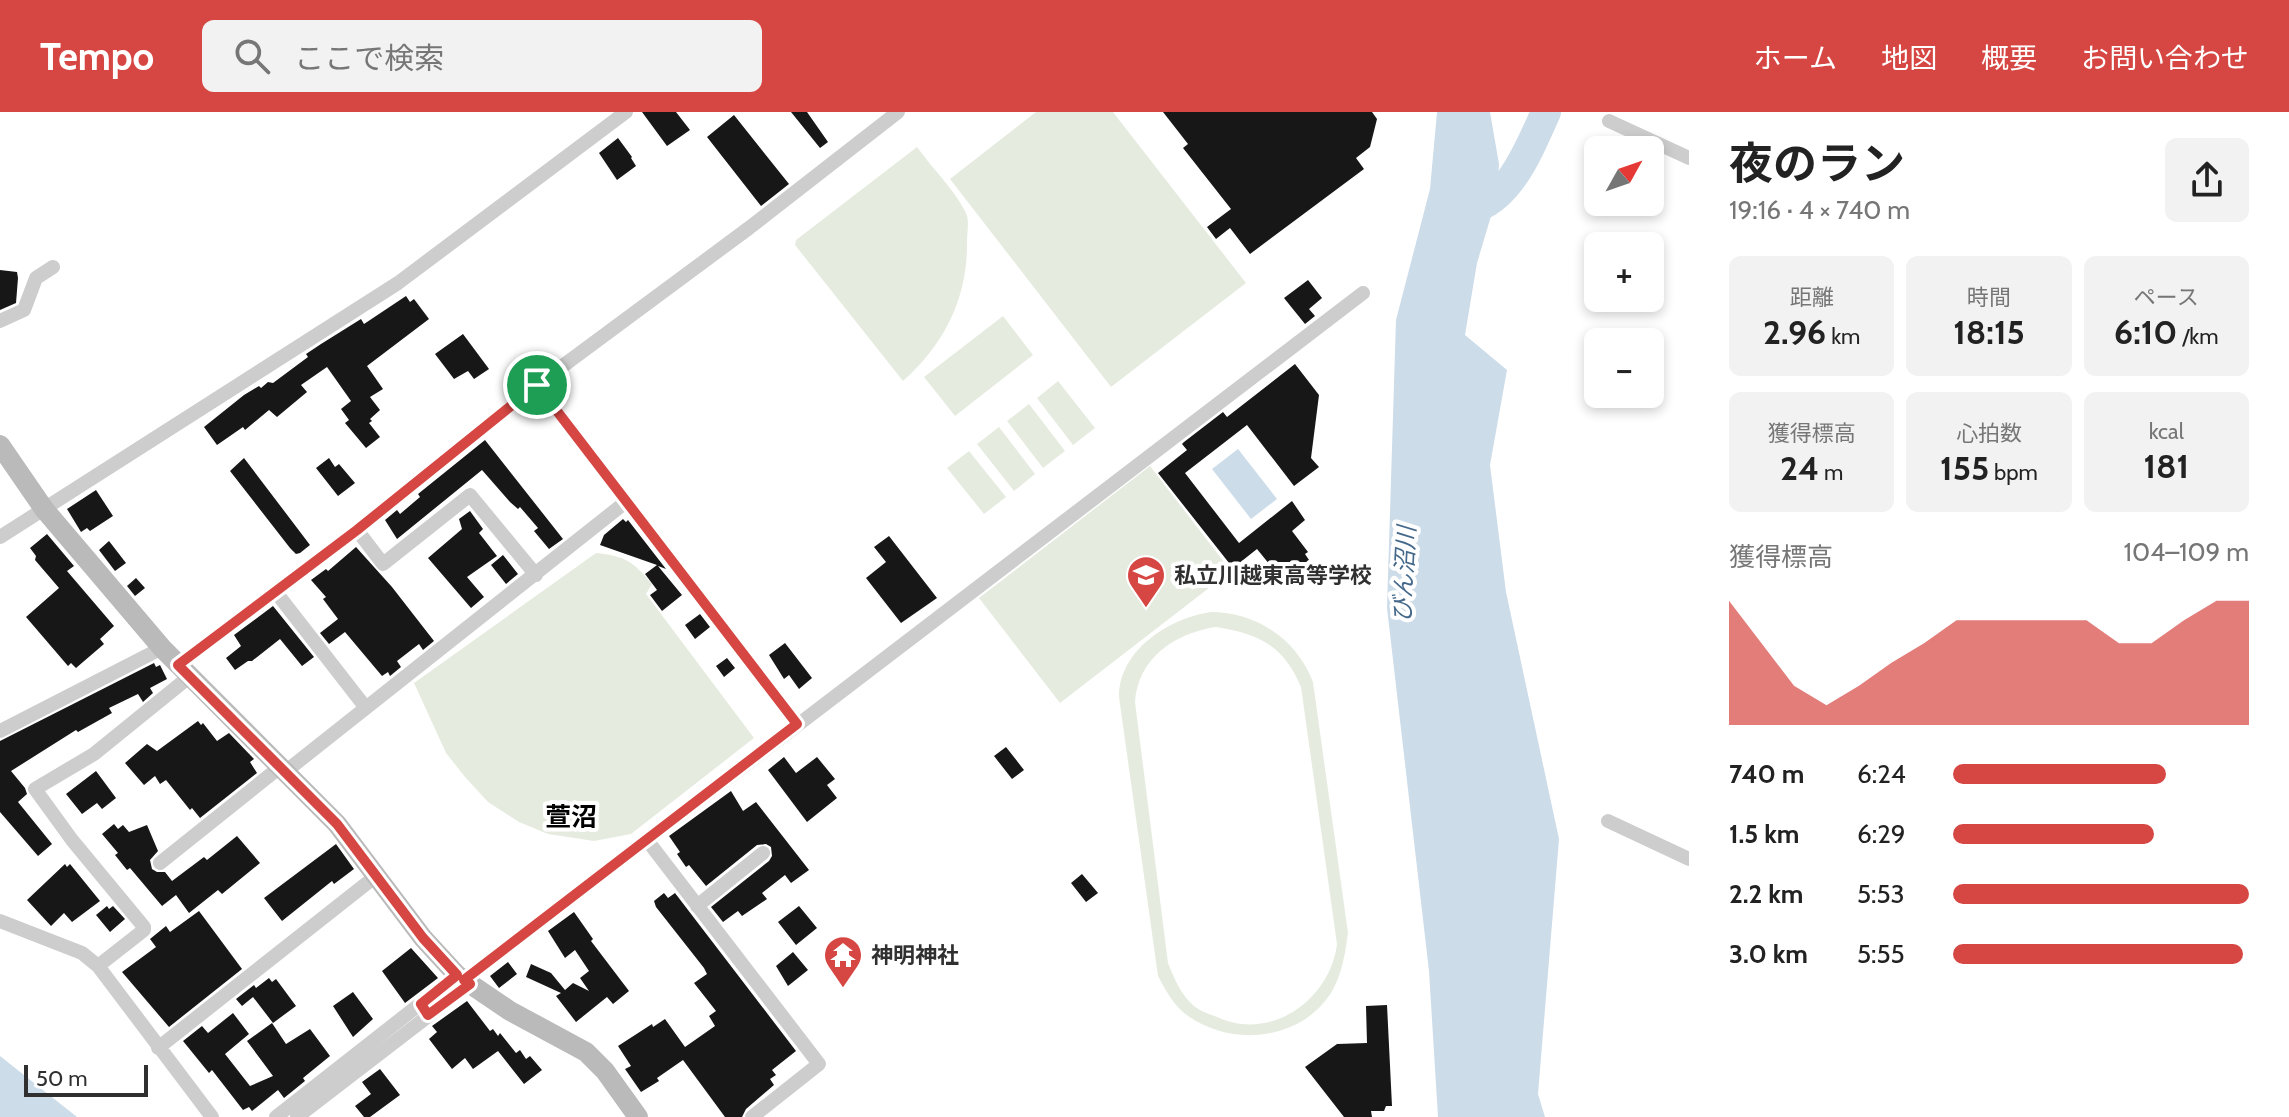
<!DOCTYPE html>
<html lang="ja">
<meta charset="utf-8">
<style>
body{margin:0;font-family:Cabin,"Noto Sans JP",sans-serif;background:#f2f2f2;color:#222;height:100vh;display:flex;flex-direction:column;font-size:30px;white-space:nowrap}
*{box-sizing:border-box;margin:0}
p{font-size:26px;color:#767676}
.icon{flex:none;width:44px;height:44px;fill:none;stroke:currentColor;stroke-width:2;stroke-linecap:round;stroke-linejoin:round}
.map{position:relative;flex:1;overflow:hidden}
.panel{display:flex;flex-direction:column;background:#fff;width:600px}
.panel>*{flex:none}
.needle{width:52px;rotate:50deg}
.fabs{position:absolute;left:1584px;top:24px;display:grid;gap:16px}
.fabs a{display:grid;place-items:center;width:80px;height:80px;border-radius:12px;background:#fff;box-shadow:0 4px 12px #0003;font-size:40px}
.scale{position:absolute;left:24px;bottom:20px;width:124px;box-sizing:border-box;padding-left:8px;border:4px solid #303030;border-top:0;font-size:22px;line-height:28px;white-space:nowrap;color:#303030;-webkit-text-stroke:6px #fff;paint-order:stroke}
.pin{position:absolute;display:grid;place-items:center;width:68px;height:68px;color:#fff;margin:-34px;border:4px solid #fff;border-radius:50%;box-shadow:0 2px 8px #0007}
.round{display:grid;place-items:center;flex:none;width:84px;height:84px;border-radius:12px;background:#f2f2f2}
.headline{display:flex;align-items:center;justify-content:space-between;height:136px;padding:0 40px}
h1{font-size:44px;font-weight:700;line-height:60px}
.stats{display:grid;grid-template-columns:repeat(3,1fr);gap:12px;height:136px;padding:8px 40px}
.stats div{display:grid;align-content:center;border-radius:12px;background:#f2f2f2;text-align:center}
.stats b{font-size:34px;font-weight:700}
.stats small{font-size:22px;font-weight:400}
.stats p{font-size:22px}
.chart{height:224px;padding:16px 40px}
.chart p{display:flex;justify-content:space-between}
.chart svg{width:100%;height:144px;margin-top:8px;fill:#d64743;opacity:.7}
ul{padding:0 40px;list-style:none;font-size:26px}
li{display:grid;grid-template-columns:128px 96px 1fr;align-items:center;height:60px}
li i{height:20px;border-radius:10px;background:#d64743}
header{display:flex;align-items:center;gap:48px;box-sizing:border-box;height:112px;padding:0 40px;background:#d64743;color:#fff}
header strong{font-size:38px}
nav{display:flex;gap:44px;margin-inline-start:auto;font-size:28px}
.search{width:560px;height:72px;background:#f2f2f2;display:flex;align-items:center;gap:20px;box-sizing:border-box;padding:0 28px;border-radius:12px;color:#767676;font-size:30px}
main{display:flex;flex:1;min-height:0}
.map>svg:first-child{display:block}
.green{fill:#e5ecdf;fill-rule:evenodd}
.water{fill:#cddce9}
.lines{fill:none;stroke-linecap:round;stroke-linejoin:round}
.river{stroke:#cddce9;stroke-width:30}
.building{fill:#171717}
.street{stroke:#cdcdcd;stroke-width:14}
.secondary{stroke:#bababa;stroke-width:20}
.route-casing{stroke:#fff;stroke-width:16}
.route{stroke:#d64743;stroke-width:10}
.labels{text-anchor:middle;dominant-baseline:central;stroke-width:8;stroke-linejoin:round;paint-order:stroke}
.poi-label{font-size:22px;font-weight:bold;fill:#303030;stroke:#fff;text-anchor:start}
.water-label{font-size:24px;font-style:italic;fill:#45698b;stroke:#fff}
.quarter-label{font-size:26px;font-weight:bold;fill:#000;stroke:#fff}
</style>
<header>
<strong>Tempo</strong>
<div class="search"><svg class="icon" aria-label="search" viewBox="0 0 24 24"><circle cx="10" cy="10" r="6"/><path d="M15 15l6 6"/></svg>ここで検索</div>
<nav><a>ホーム</a><a>地図</a><a>概要</a><a>お問い合わせ</a></nav>
</header>
<main>
<div class="map">
<svg width="1689" height="1005" viewBox="0 0 1689 1005">
<rect width="100%" height="100%" fill="#fff"/>
<path class="green" d="M1036 0H1113L1246 171 1111 275 950 67Z
M917 35C932 56 953 76 965 99 970 107 967 120 967 129 968 185 945 232 903 269L795 133 796 128Z
M1003 204 1033 243 955 304 924 265Z
M1058 269 1095 316 1073 333 1037 286Z
M1029 292 1065 339 1043 356 1007 309Z
M999 315 1035 362 1014 379 977 332Z
M969 339 1006 385 984 402 947 356Z
M1150 354 1231 459 1060 591 979 486Z
M596 441C625 444 633 449 652 472L646 482 754 626 631 722 594 729 548 722 519 710 488 690 465 665 446 641 414 571Z
M1211 500C1257 500 1297 528 1313 570L1348 821C1345 842 1342 863 1331 881 1300 929 1232 935 1188 904 1174 894 1166 879 1158 864L1119 585C1119 538 1169 506 1211 500ZM1216 515C1259 522 1283 533 1301 575L1337 832C1330 888 1271 930 1217 905 1209 902 1200 899 1194 894 1181 883 1174 866 1168 851L1135 590C1138 546 1175 521 1216 515Z"/>
<path class="water" d="M1437 0H1490L1499 52 1497 84 1477 151 1465 223 1507 258 1490 353 1506 480 1559 727 1538 982 1545 1005H1438L1429 859 1387 496 1396 208 1430 77Z
M1238 337 1277 387 1251 407 1212 357Z
M0 944 77 1005H0Z"/>
<g class="lines">
<path class="river" d="M1461 100C1509 93 1528 39 1546 0"/>
</g>
<path class="building" d="M642 0H676L690 18 667 34Z
M791 0H807L828 30 820 36Z
M1163 0H1372L1377 7 1370 35 1356 46 1364 57 1250 142 1230 116 1216 127 1207 115 1231 97 1183 36 1188 32Z
M734 3 789 72 761 94 707 25Z
M618 26 632 45 631 46 636 54 617 68 599 41Z
M0 158 17 160 18 166 16 191 0 198Z
M1308 168 1322 186 1309 197 1315 204 1305 212 1284 186Z
M406 184 410 190 414 187 429 207 367 254 383 277 370 285 380 298 370 307 372 309 369 311 380 325 366 336 345 311 349 308 341 297 351 289 327 255 301 273 307 280 277 305 269 298 245 318 243 315 217 333 204 315 244 283 259 274 261 276 268 270 273 271 308 245 306 242 321 232 361 207 364 212Z
M463 222 489 257 474 267 468 259 454 267 435 242Z
M1295 252 1319 283 1311 346 1319 355 1294 374 1247 313 1185 361 1239 431 1292 389 1305 408 1292 419 1308 440 1305 442 1309 448 1282 468 1257 437 1233 456 1158 361 1187 338 1182 332 1184 330 1223 300 1227 305Z
M485 328 563 427 549 437 534 419 538 416 520 395 518 397 510 390 482 358 397 427 385 408 397 398 400 402 420 385 418 382Z
M244 346 310 433 300 441 296 442 290 436 230 359Z
M329 346 335 355 339 352 355 371 338 384 316 356Z
M96 378 113 404 90 419 87 416 81 420 67 397Z
M470 399 483 417 479 421 497 444 467 465 484 485 471 496 428 446 462 417 459 407Z
M623 407 626 410 628 408 666 457 658 454 682 483 662 499 650 483 657 478 645 462 657 453 600 433 604 423Z
M47 422 74 454 67 459 114 514 100 527 104 532 76 556 71 551 68 554 26 505 59 476 35 448 36 444 30 436Z
M889 424 937 486 901 511 866 466 886 450 874 435Z
M109 429 126 451 115 459 99 438Z
M356 435 392 475 434 529 423 538 419 532 397 549 401 555 390 564 388 560 382 564 345 520 329 532 320 521 338 507 323 487 326 485 311 468 326 457 328 459Z
M503 443 518 462 506 472 491 453Z
M136 466 145 476 135 484 127 474Z
M273 494 314 545 302 554 280 527 252 549H248L235 558 226 546 241 534 234 523Z
M700 502 710 515 695 527 685 513Z
M785 531 812 566 799 577 789 563 784 567 769 543Z
M727 546 735 556 724 565 716 554Z
M154 551 156 555 160 553 167 567 150 576 153 581 143 590 138 582 109 596 112 601 78 620 76 618 11 659 25 676 27 682 18 690 52 732 38 744 0 700V629Z
M198 609 201 613 203 611 217 629 229 621 254 647 250 650 257 661 200 706 192 696 190 698 166 668 160 672 155 664 144 673 125 651 147 632 157 639Z
M1006 635 1024 658 1012 667 994 644Z
M784 645 796 661 817 645 835 667 827 673 837 686 807 710 768 658Z
M96 659 116 686 102 697 97 691 82 702 66 682Z
M731 679 743 699 756 690 809 758 791 771 785 763 762 781 767 787 742 804 738 799 723 810 711 795 769 749 772 744 771 735 766 732 757 733 706 774 689 753 686 755 677 742 680 740 669 724Z
M114 712 118 717 123 713 129 720 147 713 158 739 150 748 152 757 157 760H165L172 769 204 745 207 748 237 724 260 751 222 782 218 778 189 801 176 783 162 794 130 756 127 758 115 743 118 741 102 722Z
M336 732 354 757 334 772 332 769 282 809 264 786Z
M65 752 67 755 70 752 100 789 72 810 64 801 51 814 27 788Z
M1082 762 1098 781 1086 790 1071 771Z
M664 781 668 786 675 781 796 939 772 958 776 963 770 967 774 973 746 997 742 1005H725L683 948 657 966 659 969 641 980 625 957 631 954 618 934 652 912 653 915 665 907 685 935 715 914 709 904 716 899 694 871 707 862 704 856 656 795 654 789Z
M107 794 109 797 113 794 125 807 110 820 96 803Z
M799 794 817 816 796 833 778 810Z
M199 799 242 857 169 915 122 860 156 835 150 827 166 814 170 820Z
M574 800 593 827 591 829 629 879 613 892 607 885 576 910 556 884 561 881 526 865 531 852 551 861 565 878 573 871 589 879 580 866 589 859 575 838 565 846 548 819Z
M411 836 438 866 405 891 382 859Z
M793 840 808 858 788 874 776 854Z
M508 850 517 862 499 876 490 864Z
M269 866 272 870 276 867 296 894 273 911 253 885 242 894 236 887 254 873 256 876Z
M353 880 373 907 353 925 333 894Z
M467 889 490 919 493 917 498 924 500 921 516 941 520 938 526 947 530 944 542 958 524 972 498 939 473 957 465 946 452 957 429 927 437 920 432 914Z
M1387 893 1392 994H1386L1384 999H1371L1372 1005H1344L1305 955 1337 932 1367 931 1366 894Z
M233 901 249 922 225 942 250 974 273 964 247 929 272 911 286 932 310 917 330 944 303 966 305 969 284 986 278 978 252 999 249 995 243 998 212 958 209 961 183 929 202 914 208 921Z
M380 957 400 983 370 1005H364L355 994 371 982 362 970Z"/>
<g class="lines">
<path class="street" d="M1609 9 1689 46
M0 209 24 198 36 166 53 155
M537 273 797 612
M357 418 383 452 470 383 536 463
M0 425 398 171 626 0
M275 479 366 596
M178 553 357 418 537 273 749 116 898 0
M189 565 94 642 35 677 72 728 144 815V818L98 854 212 1005
M0 619 162 536
M285 660 627 389
M1608 709 1689 747
M647 728 819 952 752 1005
M160 751 280 655
M697 794 763 741
M0 809 82 841 98 854
M464 868 1363 181
M158 936 376 764
M276 1005 457 863
M297 1005 470 872"/>
<path class="secondary" d="M0 333 44 397 162 536 337 712 423 826 457 863 510 899 586 940 605 959 638 1005"/>
</g>
<g class="lines">
<g class="route-casing">
<path id="route" d="M537 273 797 612 464 868 470 872 428 903 421 892 457 863 423 826 337 712 178 553 357 418Z"/>
</g>
<use href="#route" class="route"/>
</g>
<defs>
<g id="school-pin" transform="scale(2)"><path d="M0 17L-7.5 6A9.5 9.5 0 1 1 7.5 6Z" fill="#d64743" stroke="#fff"/><path d="M0-5L7-2L0 1L-7-2ZM-4 1L0 2.5L4 1V4Q0 6-4 4Z" fill="#fff"/></g>
<g id="temple-pin" transform="scale(2)"><path d="M0 17L-7.5 6A9.5 9.5 0 1 1 7.5 6Z" fill="#d64743" stroke="#fff"/><path d="M0-6L5-2H3V0L6.5 2.5H4V6H1.5V3h-3V6H-4V2.5H-6.5L-3 0V-2H-5Z" fill="#fff"/></g>
</defs>
<g fill-rule="evenodd">
<use href="#school-pin" x="1146" y="463"/>
<use href="#temple-pin" x="843" y="843"/>
</g>
<g class="labels">
<g class="poi-label">
<text x="1174" y="463">私立川越東高等学校</text>
<text x="871" y="843">神明神社</text>
</g>
<g class="water-label">
<text transform="translate(1404 462) rotate(-87)">びん沼川</text>
</g>
<g class="quarter-label">
<text x="571" y="705">萱沼</text>
</g>
</g>
</svg>
<div class="fabs">
<a><svg class="needle" viewBox="-14 -14 28 28"><path d="M0-13l5 13h-10z" fill="#e53935"/><path d="M0 13l5-13h-10z" fill="#767676"/></svg></a>
<a>+</a>
<a>−</a>
</div>
<div class="scale">50 m</div>
<div class="pin" style="left:537px;top:273px;background:#1e9e55"><svg class="icon" aria-label="arrive" viewBox="0 0 24 24"><path d="M6 21V4h12l-3 4 3 4H6"/></svg></div>
</div>
<section class="panel">
<div class="headline"><div><h1>夜のラン</h1><p>19:16 · 4 × 740 m</p></div><a class="round"><svg class="icon" aria-label="share" viewBox="0 0 24 24"><path d="M12 15V3M7 8l5-5 5 5M5 13v7h14v-7"/></svg></a></div>
<div class="stats">
<div><p>距離</p><b>2.96<small> km</small></b></div>
<div><p>時間</p><b>18:15</b></div>
<div><p>ペース</p><b>6:10<small> /km</small></b></div>
</div>
<div class="stats">
<div><p>獲得標高</p><b>24<small> m</small></b></div>
<div><p>心拍数</p><b>155<small> bpm</small></b></div>
<div><p>kcal</p><b>181</b></div>
</div>
<div class="chart"><p><span>獲得標高</span>104–109 m</p>
<svg viewBox="0 0 160 44" preserveAspectRatio="none"><path d="M0 44V6L10 19L20 32L30 38L40 32L50 25L60 19L70 12L80 12L90 12L100 12L110 12L120 19L130 19L140 12L150 6L160 6V44z"/></svg>
</div>
<ul>
<li><b>740 m</b>6:24<i style="width:72%"></i></li>
<li><b>1.5 km</b>6:29<i style="width:68%"></i></li>
<li><b>2.2 km</b>5:53<i style="width:100%"></i></li>
<li><b>3.0 km</b>5:55<i style="width:98%"></i></li>
</ul>
</section>
</main>
